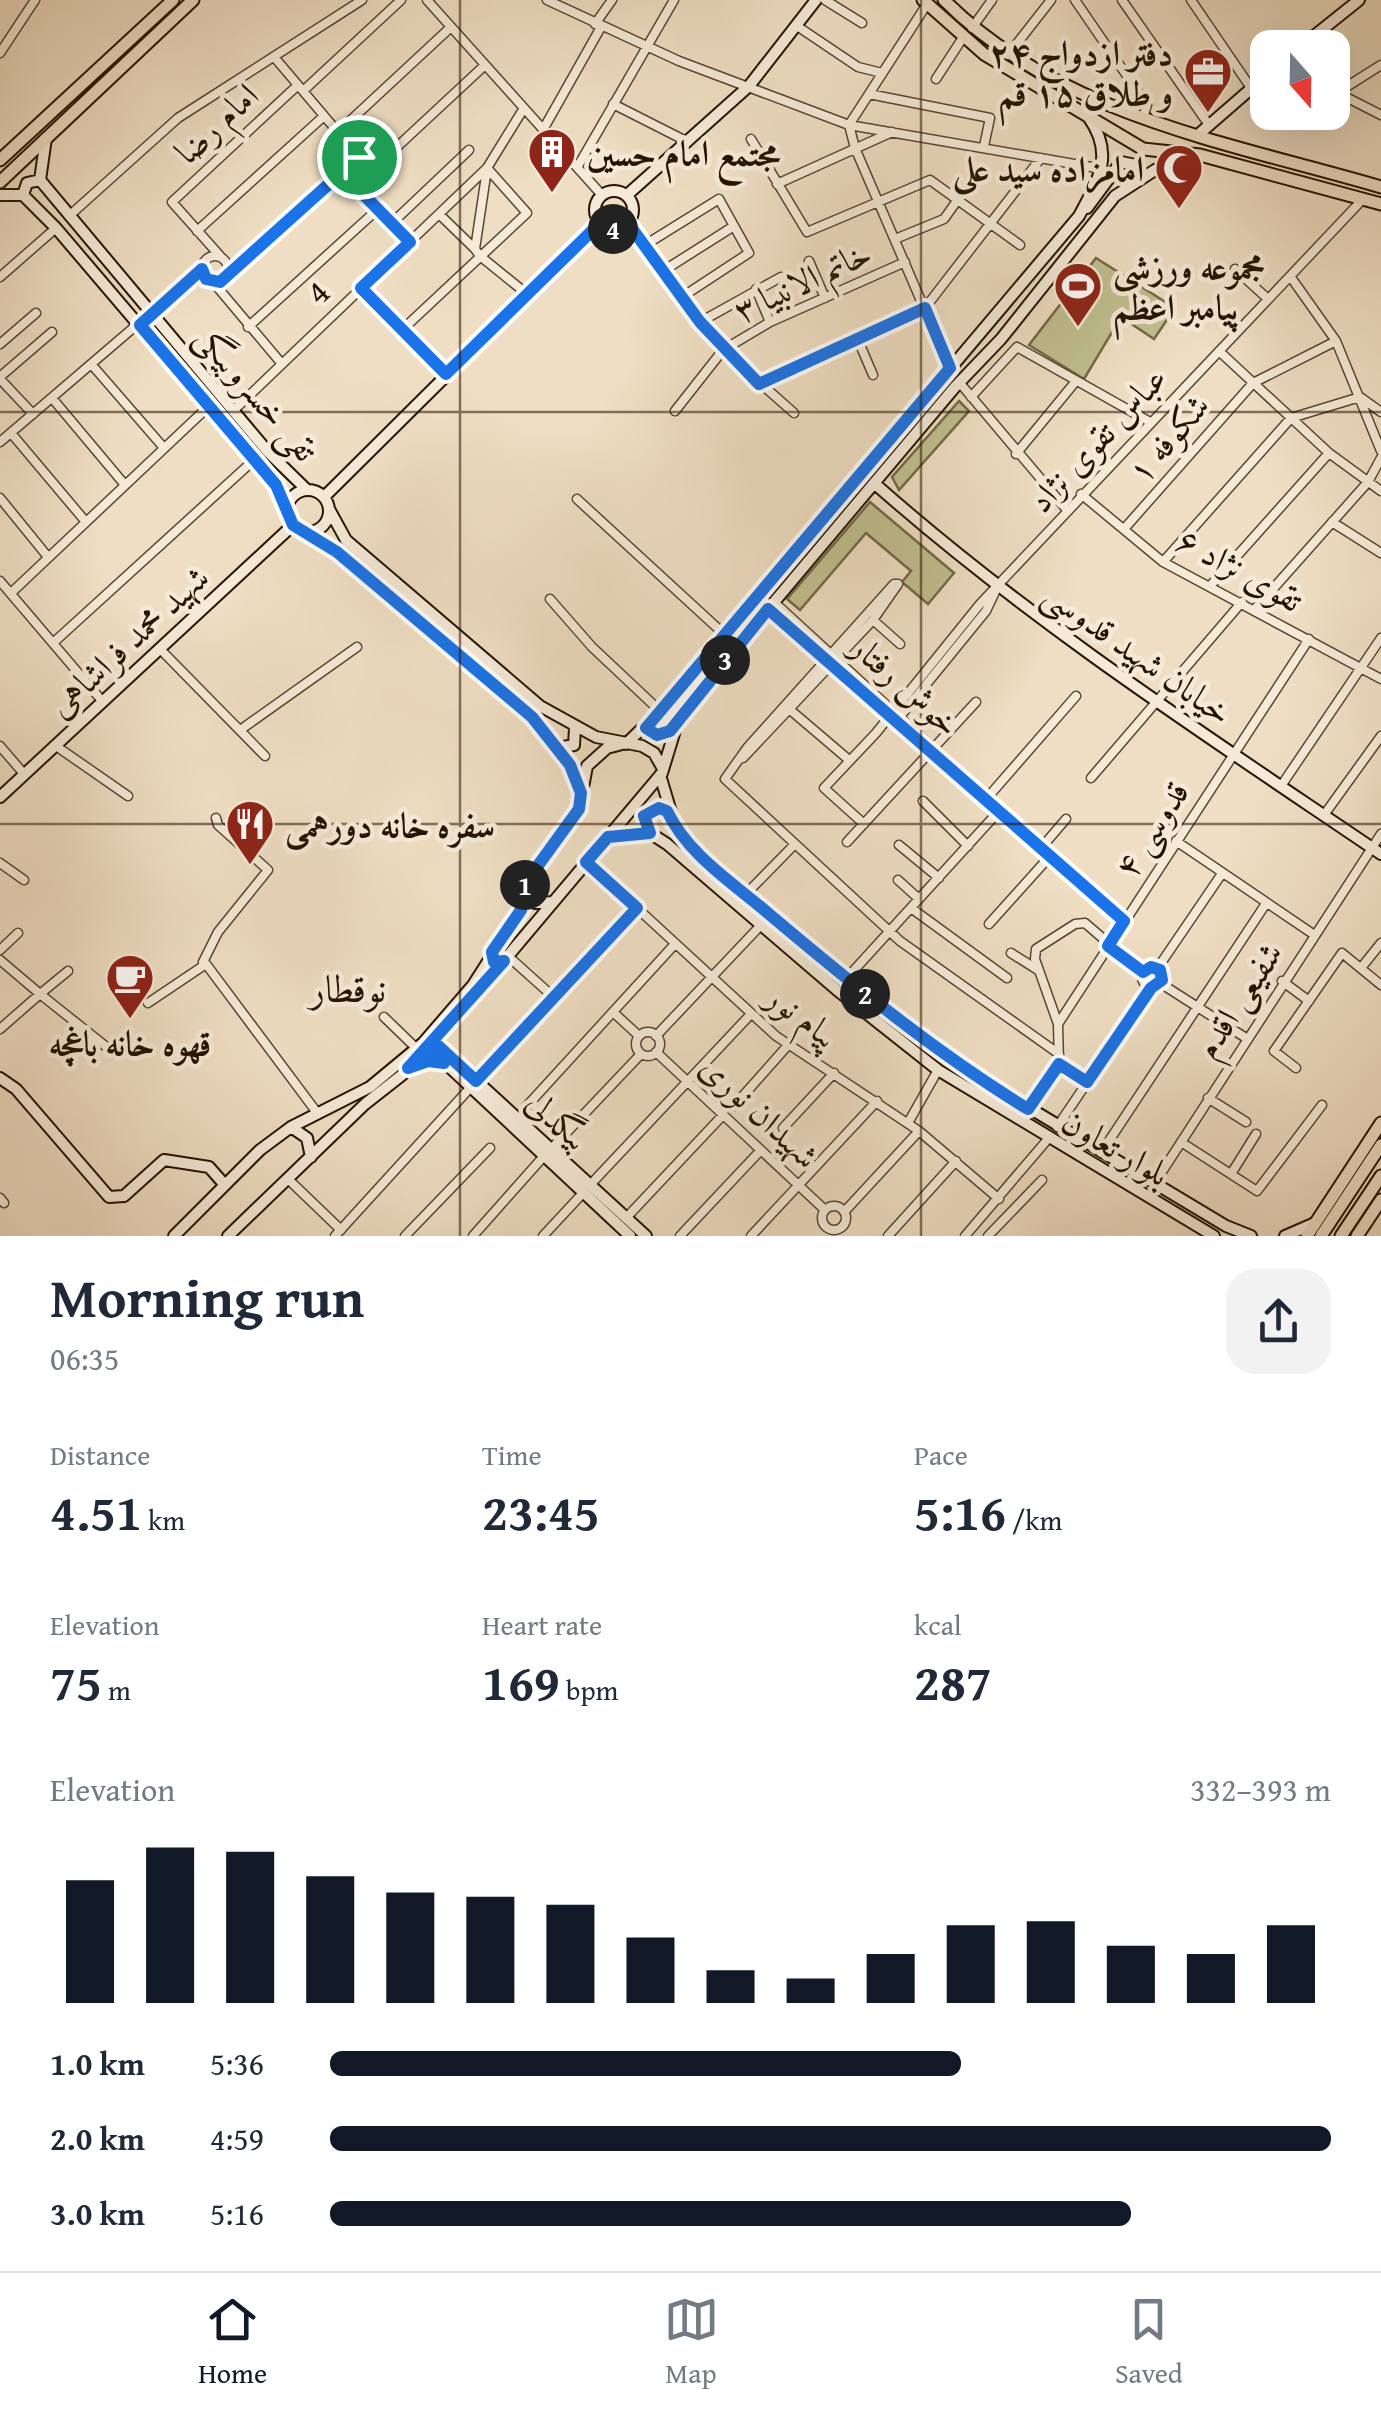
<!DOCTYPE html>
<meta charset="utf-8">
<style>
body{margin:0;font-family:"Gentium Book Plus",Amiri,serif;background:#f2f2f3;color:#1f2937;height:100vh;display:flex;flex-direction:column;font-size:38px;white-space:nowrap}
*{box-sizing:border-box;margin:0}
p{font-size:32px;color:#747a83}
.icon{flex:none;width:55px;height:55px;fill:none;stroke:currentColor;stroke-width:2;stroke-linecap:round;stroke-linejoin:round}
.map{position:relative;height:1236px;overflow:hidden}
.side{display:flex;flex-direction:column;background:#fff;flex:1}
.side>*{flex:none}
.needle{width:65px;rotate:160deg}
.buttons{position:absolute;left:1250px;top:30px;display:grid;gap:20px}
.buttons a{display:grid;place-items:center;width:100px;height:100px;border-radius:20px;background:#fff;box-shadow:0 10px 40px #0002;font-size:50px}
.pin{position:absolute;display:grid;place-items:center;width:85px;height:85px;color:#fff;margin:-42px;border:5px solid #fff;border-radius:50%;box-shadow:0 2px 10px #0007}
.km{position:absolute;width:50px;height:50px;margin:-25px;border-radius:50%;background:#222;color:#fff;font-size:28px;line-height:50px;text-align:center}
.round{display:grid;place-items:center;flex:none;width:105px;height:105px;border-radius:30px;background:#f2f2f3}
.summary{display:flex;align-items:center;justify-content:space-between;height:170px;padding:0 50px}
h1{font-size:55px;font-weight:800;line-height:75px}
.metrics{display:grid;grid-template-columns:repeat(3,1fr);gap:15px;height:170px;padding:10px 50px}
.metrics div{display:grid;align-content:center}
.metrics b{font-size:50px;font-weight:800}
.metrics small{font-size:28px;font-weight:400}
.metrics p{font-size:28px}
.chart{height:280px;padding:20px 50px}
.chart p{display:flex;justify-content:space-between}
.chart svg{width:100%;height:180px;margin-top:10px;stroke:#111827;stroke-width:6}
ul{padding:0 50px;list-style:none;font-size:32px}
li{display:grid;grid-template-columns:160px 120px 1fr;align-items:center;height:75px}
li i{height:25px;border-radius:12px;background:#111827}
.menu{display:flex;justify-content:space-around;align-items:center;height:140px;border-top:2px solid #e0e1e3;background:#fff;font-size:28px;color:#747a83}
.menu a{display:grid;justify-items:center;gap:5px}
.menu .current{color:#111827}
.map>svg:first-child{display:block}
.green{fill:#c0bf8f;stroke:#726948;stroke-width:2.5}
.lines{fill:none;stroke-linecap:round;stroke-linejoin:round}
.street-casing{stroke:#574631;stroke-width:11}
.secondary-casing{stroke:#241300;stroke-width:14}
.primary-casing{stroke:#241300;stroke-width:15}
.street{stroke:#f5ead8;stroke-width:8}
.secondary{stroke:#f5ead8;stroke-width:10}
.primary{stroke:#efdec3;stroke-width:11}
.route-casing{stroke:#fff;stroke-width:20}
.route{stroke:#1a73e8;stroke-width:12}
.grid{fill:none;stroke:#241300;stroke-width:2.5;stroke-opacity:0.55}
.labels{text-anchor:middle;dominant-baseline:central;stroke-width:9;stroke-linejoin:round;paint-order:stroke}
.poi-label{font-size:35px;font-weight:bold;fill:#241300;stroke:#f5ead8;text-anchor:start}
.street-label{font-size:35px;fill:#241300;stroke:#f5ead8}
.neighbourhood-label{font-size:38px;fill:#241300;stroke:#f5ead8}
</style>
<div class="map">
<svg width="1381" height="1236" viewBox="0 0 1381 1236">
<rect width="100%" height="100%" fill="#efdec3"/>
<filter id="stains"><feTurbulence type="fractalNoise" baseFrequency=".002" numOctaves="4"/><feColorMatrix values="0 0 0 0 .2 0 0 0 0 .09 0 0 0 0 .02 0 0 0 .5 -.17"/></filter>
<radialGradient id="worn" r=".72"><stop offset=".6" stop-color="#630" stop-opacity="0"/><stop offset="1" stop-color="#630" stop-opacity=".3"/></radialGradient>
<path class="green" d="M1096 258 1175 308 1154 339 1121 317 1084 379 1029 345Z
M959 401 969 411 899 490 892 477Z
M870 502 954 573 928 604 902 582 911 571 866 533 800 610 787 599Z"/>
<g class="lines">
<g class="street-casing">
<path id="street" d="M427 0 601 194
M547 0 679 61 849 125 1103 169
M825 0 862 23
M1075 0 1147 105 1143 118
M1122 0 1209 125
M1191 0 1251 88
M595 24 612 0
M797 26 858 67 882 73
M972 28 992 0
M0 53 35 0
M1008 55 1051 0
M275 58 359 157
M936 79 962 39
M303 91 401 0
M1338 93 1381 115
M869 94 990 118 984 146
M1332 96 1381 65
M613 104 688 142
M849 125 855 148 950 368
M849 125 927 4
M544 128 601 27
M338 132 451 27
M751 139 807 232 930 180 1020 245
M578 166 674 0
M370 171 367 162 359 157 341 174 345 183 355 186 485 65
M777 184 892 132
M355 186 409 242
M439 214 475 249
M69 216 178 118 362 0
M628 223 723 350 794 413
M391 224 469 150
M197 231 324 116
M895 239 944 219 959 198
M645 245 719 199 749 253 682 297
M202 269a13 13 0 1 1 26 0a13 13 0 1 1-26 0Z
M220 256 172 202 298 85
M480 256 475 249 487 169
M480 256 522 290
M809 261 825 298
M229 269 341 174
M1235 269 1268 299
M663 271 734 226
M1290 276 1336 341 1381 451
M0 277 56 228
M213 282 282 364
M361 288 446 374
M756 289 770 322
M700 322 781 277
M248 327 378 209
M402 330 527 213 487 168 524 108
M858 340 873 375
M0 344 36 313
M1219 351 1329 453 1381 491
M92 365 164 448
M1 376 52 332
M0 379 33 414
M959 382 1067 510
M759 384 925 308 1041 158
M971 397 1017 347 1150 422
M52 398 125 485
M233 411 487 168
M675 411 723 350 770 322 905 262
M11 433 86 522
M0 442 202 269
M1016 454 1076 381
M1081 494 1163 562 1381 679
M0 498 48 557
M577 499 725 635
M1332 522 1381 553
M1124 529 1253 383 1336 341
M1163 562 1291 418 1360 397 1381 412
M0 581 103 702
M898 584H894L747 748 725 779 900 941 1059 1054
M1211 585 1329 453
M11 593 209 406
M550 599 592 647 660 711
M774 602 993 803
M768 609 1124 921
M1255 609 1368 482 1381 458
M873 620 900 644
M53 643 254 460
M160 649 265 756
M788 708 849 760
M898 719 986 611 995 592
M243 728 357 647
M0 746 24 774
M56 746 128 796
M743 758 873 620 898 584
M1091 778 1242 602
M1281 786 1381 638
M988 797 1076 696
M923 801 968 846
M1324 815 1381 736
M864 824 824 788 876 733 980 604 1363 199
M1176 841 1313 934
M847 842 976 702
M899 845 939 878
M1042 847 1066 819
M587 862 776 1036 919 1131 999 1199
M0 863 24 880
M898 880 919 899
M746 894 795 844
M911 908 1007 978
M989 924 1051 855
M0 950 18 933
M1011 953 1038 970
M508 956 548 992
M0 960 40 994 0 1029
M203 962 218 932 268 870 218 825 216 818
M1142 977a10 10 0 1 1 20 0a10 10 0 1 1-20 0Z
M1361 968 1381 943
M1157 969 1221 875
M68 971 40 994 114 1053
M846 979 999 811
M1282 981 1309 1001
M1160 983 1246 1038
M148 1003 206 964 318 1114
M613 1012 639 1036
M384 1017 417 1049
M1058 1024 1035 959 1036 949 1075 924 1085 923 1143 973
M636 1044a12 12 0 1 1 24 0a12 12 0 1 1-24 0Z
M656 1036 761 925
M656 1052 825 1210
M1296 1068 1274 1051 1342 953 1381 985
M476 1081 637 908
M1087 1081 1059 1065 1058 1024 1309 639
M1208 1098 1246 1122
M734 1106 789 1044
M526 1107 675 944
M1028 1109 1059 1065
M908 1123 938 1070
M1057 1127 1151 988
M783 1128 834 1073
M1181 1142 1257 1191 1322 1105
M550 1150 641 1054
M1101 1153 1265 905
M1231 1174 1256 1134
M288 1179 341 1230
M1154 1184 1381 834
M590 1185 751 1014
M0 1198 4 1203
M822 1218a12 12 0 1 1 24 0a12 12 0 1 1-24 0Z
M845 1211 919 1131
M627 1217 723 1115
M335 1236 470 1088
M405 1236 490 1148
M473 1236 544 1156
M543 1236 583 1193
M680 1236 761 1150
M751 1236 877 1101
M888 1236 956 1161
M965 1236 1048 1139
M988 1236 1042 1180"/>
</g>
<g class="secondary-casing">
<path id="secondary" d="M1299 48 1359 0
M1199 134 1268 74
M46 138 40 180 268 452 307 490
M595 210a19 19 0 1 1 38 0a19 19 0 1 1-38 0Z
M0 195H23L56 228 275 485 288 507
M23 195 27 183 40 180
M627 195 749 86 816 0
M1087 208 1121 162 1136 165 1137 180
M874 483C1031 622 1207 736 1381 854
M287 511a21 21 0 1 1 42 0a21 21 0 1 1-42 0Z
M324 497 600 223
M329 509 346 540 540 706 596 737 642 746 654 753 662 767
M304 531 337 552C401 606 551 713 578 787
M626 744 669 702 1079 216C1098 180 1115 155 1089 118
M558 748 574 745 575 728
M660 775 677 832 703 858 946 1058 1226 1226 1251 1236
M0 797 293 525
M650 833 644 826 647 813 654 808 667 811
M609 836 650 833 667 844 837 990 938 1070 1214 1236
M527 888 535 903 553 902
M434 1042 646 1236
M429 1048 630 1236
M0 1078 16 1089 109 1197 124 1196 164 1160 209 1167 224 1184
M291 1127 307 1138 311 1157
M174 1236 260 1150 291 1127 370 1087 423 1043 473 985 521 910 526 882 579 809 587 766 607 748 622 744
M228 1236 365 1104 402 1075 470 1001 662 773 680 714 955 387 1001 339 1115 196 1155 170 1199 155
M1285 1236 1315 1223"/>
</g>
<g class="primary-casing">
<path id="primary" d="M923 0 984 54 1143 149 1200 155 1381 204
M944 0C1058 115 1231 143 1381 187
M0 160 173 0
M0 182 193 0
M1307 1236 1381 1123
M1321 1236 1381 1145
M1341 1236 1381 1176
M1357 1236 1381 1200"/>
</g>
<use href="#street" class="street"/>
<use href="#secondary" class="secondary"/>
<use href="#primary" class="primary"/>
</g>
<g class="lines">
<g class="route-casing">
<path id="route" d="M359 157 220 282 206 279 202 269 140 325 276 485 293 525 337 552 532 717 570 765 581 793 579 809 526 882 521 910 492 952 494 962 504 961 408 1068 428 1061 444 1063 429 1048 434 1042 476 1081 637 908 586 862 608 837 650 833 644 816 659 808 667 811C688 855 733 883 769 914 852 984 935 1052 1028 1109L1059 1064 1087 1082 1151 988 1162 980 1160 970 1151 967 1143 972 1108 946 1124 921 768 609 670 731 657 735 646 728 950 368 925 308 759 384 700 322 628 223 614 229 600 223 446 374 361 288 410 242 355 186 370 172 367 162 359 157"/>
</g>
<use href="#route" class="route"/>
</g>
<path class="grid" d="M460 0V1236M921 0V1236M0 412H1381M0 824H1381"/>
<defs>
<g id="office-pin" transform="scale(2.5)"><path d="M0 17L-7.5 6A9.5 9.5 0 1 1 7.5 6Z" fill="#8f2418" stroke="#f5ead8"/><path d="M-6-3h4V-5.5h4V-3h4V5H-6ZM-1-4.5V-3h2v-1.5ZM-6 0V1H6V0Z" fill="#fff"/></g>
<g id="building-pin" transform="scale(2.5)"><path d="M0 17L-7.5 6A9.5 9.5 0 1 1 7.5 6Z" fill="#8f2418" stroke="#f5ead8"/><path d="M-4-6H4V6H1V3H-1V6H-4ZM-2.5-4.3h1.7v1.8h-1.7ZM.8-4.3h1.7v1.8H.8ZM-2.5-1h1.7V.8h-1.7ZM.8-1h1.7V.8H.8Z" fill="#fff"/></g>
<g id="mosque-pin" transform="scale(2.5)"><path d="M0 17L-7.5 6A9.5 9.5 0 1 1 7.5 6Z" fill="#8f2418" stroke="#f5ead8"/><path d="M3.5-4.9A6 6 0 1 0 3.5 4.9A5 5 0 1 1 3.5-4.9Z" fill="#fff"/></g>
<g id="stadium-pin" transform="scale(2.5)"><path d="M0 17L-7.5 6A9.5 9.5 0 1 1 7.5 6Z" fill="#8f2418" stroke="#f5ead8"/><path d="M0-5a6.5 5 0 1 0 0 10a6.5 5 0 1 0 0-10ZM-3.5-1.8h7v3.6h-7Z" fill="#fff"/></g>
<g id="restaurant-pin" transform="scale(2.5)"><path d="M0 17L-7.5 6A9.5 9.5 0 1 1 7.5 6Z" fill="#8f2418" stroke="#f5ead8"/><path d="M-5-6h1v4h1v-4h1v4h1v-4h1v5L-1.5 .5V6h-2V.5L-5-1ZM5-6V6H3V1.5H1.5Q1.5-4 5-6Z" fill="#fff"/></g>
<g id="cafe-pin" transform="scale(2.5)"><path d="M0 17L-7.5 6A9.5 9.5 0 1 1 7.5 6Z" fill="#8f2418" stroke="#f5ead8"/><path d="M-5.5-4.5H6V0H3Q3 3.5 0 3.5H-2.5Q-5.5 3.5-5.5 0ZM3-3.2v2h1.7v-2ZM-6 4.5H4V6H-6Z" fill="#fff"/></g>
</defs>
<g fill-rule="evenodd">
<use href="#office-pin" x="1208" y="72"/>
<use href="#building-pin" x="552" y="152"/>
<use href="#mosque-pin" x="1179" y="168"/>
<use href="#stadium-pin" x="1078" y="286"/>
<use href="#restaurant-pin" x="250" y="824"/>
<use href="#cafe-pin" x="130" y="978"/>
</g>
<g class="labels">
<g class="poi-label">
<text x="1173" y="52" text-anchor="end">دفتر ازدواج ۲۴<tspan x="1173" dy="40">و طلاق ۱۵ قم</tspan></text>
<text x="587" y="152">مجتمع امام حسین</text>
<text x="1144" y="168" text-anchor="end">امامزاده سید علی</text>
<text x="1113" y="266">مجموعه ورزشی<tspan x="1113" dy="40">پیامبر اعظم</tspan></text>
<text x="285" y="824">سفره خانه دورهمی</text>
<text x="130" y="1042" text-anchor="middle">قهوه خانه باغچه</text>
</g>
<g class="street-label">
<text transform="translate(216 123) rotate(-43)">امام رضا</text>
<text transform="translate(802 281) rotate(-25)">خاتم الانبیا ۳</text>
<text transform="translate(317 292) rotate(-44)">4</text>
<text transform="translate(257 393) rotate(49)">تقی خسروبیگی</text>
<text transform="translate(1168 438) rotate(-49)">شکوفه ۱</text>
<text transform="translate(1097 439) rotate(-47)">عباس تقوی نژاد</text>
<text transform="translate(1240 569) rotate(29)">تقوی نژاد ۶</text>
<text transform="translate(128 641) rotate(-43)">شهید محمد فراشاهی</text>
<text transform="translate(1138 653) rotate(35)">خیابان شهید قدوسی</text>
<text transform="translate(906 685) rotate(42)">خوش رفتار</text>
<text transform="translate(1151 829) rotate(-57)">قدوسی ۴</text>
<text transform="translate(1238 1000) rotate(-57)">شفیعی اقدم</text>
<text transform="translate(803 1016) rotate(37)">پیام نور</text>
<text transform="translate(760 1111) rotate(43)">شهیدان نوری</text>
<text transform="translate(558 1119) rotate(42)">بیگدلی</text>
<text transform="translate(1116 1147) rotate(30)">بلوار تعاون</text>
</g>
<g class="neighbourhood-label">
<text x="348" y="988">نوقطار</text>
</g>
</g>
<rect width="100%" height="100%" filter="url(#stains)"/>
<rect width="100%" height="100%" fill="url(#worn)"/>
</svg>
<div class="buttons">
<a><svg class="needle" viewBox="-14 -14 28 28"><path d="M0-13l5 13h-10z" fill="#e53935"/><path d="M0 13l5-13h-10z" fill="#747a83"/></svg></a>
</div>
<div class="pin" style="left:359px;top:157px;background:#1e9e55"><svg class="icon" aria-label="arrive" viewBox="0 0 24 24"><path d="M6 21V4h12l-3 4 3 4H6"/></svg></div>
<b class="km" style="left:525px;top:885px">1</b>
<b class="km" style="left:865px;top:994px">2</b>
<b class="km" style="left:725px;top:660px">3</b>
<b class="km" style="left:613px;top:229px">4</b>
</div>
<section class="side">
<div class="summary"><div><h1>Morning run</h1><p>06:35</p></div><a class="round"><svg class="icon" aria-label="share" viewBox="0 0 24 24"><path d="M12 15V3M7 8l5-5 5 5M5 13v7h14v-7"/></svg></a></div>
<div class="metrics">
<div><p>Distance</p><b>4.51<small> km</small></b></div>
<div><p>Time</p><b>23:45</b></div>
<div><p>Pace</p><b>5:16<small> /km</small></b></div>
</div>
<div class="metrics">
<div><p>Elevation</p><b>75<small> m</small></b></div>
<div><p>Heart rate</p><b>169<small> bpm</small></b></div>
<div><p>kcal</p><b>287</b></div>
</div>
<div class="chart"><p><span>Elevation</span>332–393 m</p>
<svg viewBox="0 0 160 44" preserveAspectRatio="none"><path d="M5 44V14M15 44V6M25 44V7M35 44V13M45 44V17M55 44V18M65 44V20M75 44V28M85 44V36M95 44V38M105 44V32M115 44V25M125 44V24M135 44V30M145 44V32M155 44V25"/></svg>
</div>
<ul>
<li><b>1.0 km</b>5:36<i style="width:63%"></i></li>
<li><b>2.0 km</b>4:59<i style="width:100%"></i></li>
<li><b>3.0 km</b>5:16<i style="width:80%"></i></li>
</ul>
</section>
<nav class="menu">
<a class="current"><svg class="icon" aria-label="home" viewBox="0 0 24 24"><path d="M3 11l9-7 9 7M6 9v11h12V9"/></svg>Home</a>
<a><svg class="icon" aria-label="map" viewBox="0 0 24 24"><path d="M3 6l6-2 6 2 6-2v14l-6 2-6-2-6 2zM9 4v14M15 6v14"/></svg>Map</a>
<a><svg class="icon" aria-label="saved" viewBox="0 0 24 24"><path d="M7 4h10v16l-5-4-5 4z"/></svg>Saved</a>
</nav>
